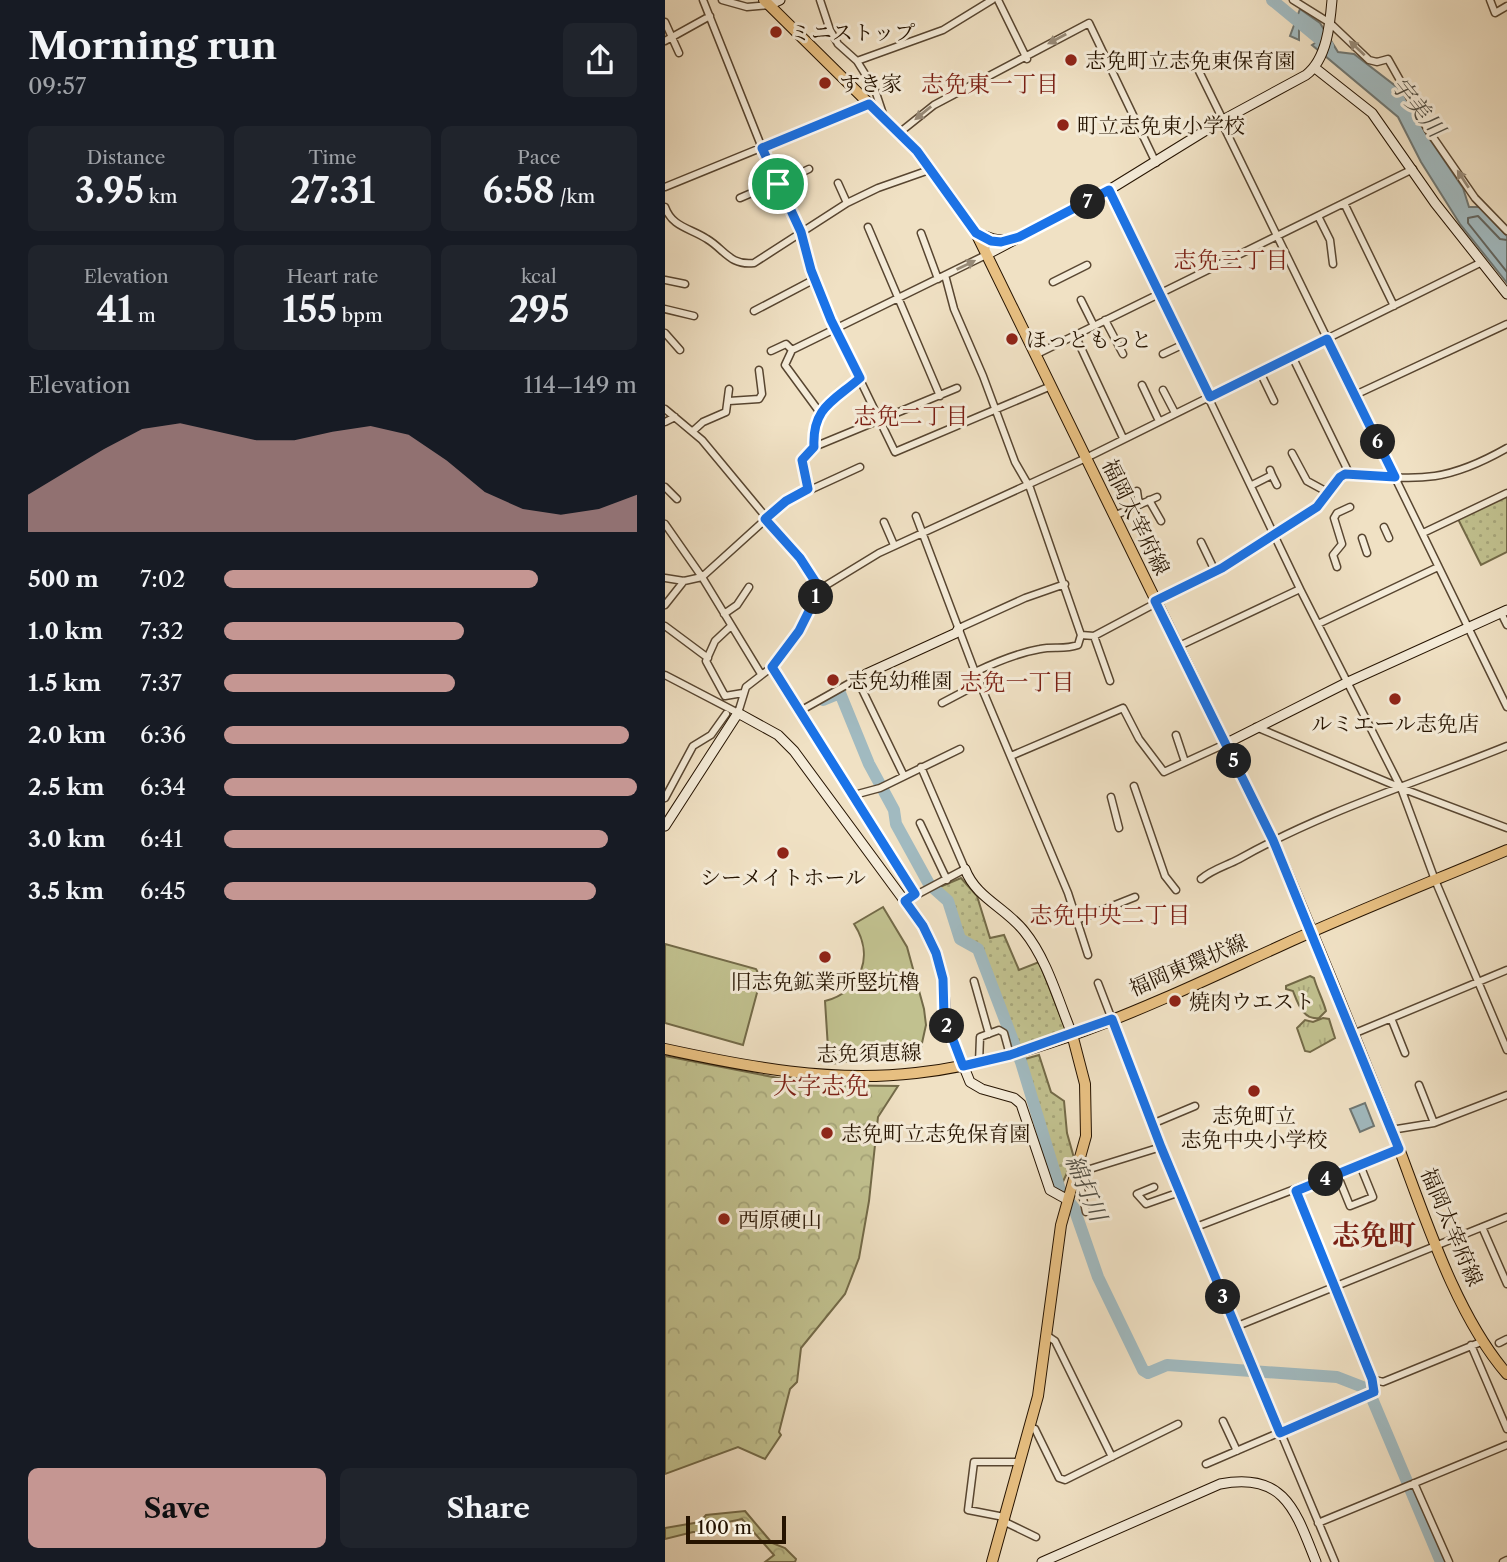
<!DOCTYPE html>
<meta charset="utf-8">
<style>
body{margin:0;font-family:"Libre Caslon Text","Noto Serif JP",serif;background:#20242c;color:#f1f3f6;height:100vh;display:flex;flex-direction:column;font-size:26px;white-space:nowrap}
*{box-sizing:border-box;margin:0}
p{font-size:23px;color:#9ea1a6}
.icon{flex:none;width:38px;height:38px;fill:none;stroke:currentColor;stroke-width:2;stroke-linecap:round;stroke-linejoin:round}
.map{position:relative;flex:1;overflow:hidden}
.sheet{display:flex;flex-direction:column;background:#171b24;width:665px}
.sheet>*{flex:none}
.scale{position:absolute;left:21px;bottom:18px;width:100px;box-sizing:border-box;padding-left:7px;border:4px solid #251300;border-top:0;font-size:19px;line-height:24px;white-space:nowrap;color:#251300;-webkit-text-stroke:5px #f5ecd9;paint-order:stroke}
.pin{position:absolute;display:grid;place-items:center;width:60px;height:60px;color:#fff;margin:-30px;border:4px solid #fff;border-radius:50%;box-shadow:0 2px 7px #0007}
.km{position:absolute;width:35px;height:35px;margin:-18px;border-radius:50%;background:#222;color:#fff;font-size:19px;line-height:35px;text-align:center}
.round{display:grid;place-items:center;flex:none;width:74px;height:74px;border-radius:10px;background:#20242c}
.overview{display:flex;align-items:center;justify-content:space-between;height:119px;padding:0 28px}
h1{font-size:38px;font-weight:700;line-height:52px}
.metrics{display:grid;grid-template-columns:repeat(3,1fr);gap:10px;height:119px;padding:7px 28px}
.metrics div{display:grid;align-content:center;border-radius:10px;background:#20242c;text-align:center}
.metrics b{font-size:35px;font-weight:700}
.metrics small{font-size:19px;font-weight:400}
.metrics p{font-size:19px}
.chart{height:196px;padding:14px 28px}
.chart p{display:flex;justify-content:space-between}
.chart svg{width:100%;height:126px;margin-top:7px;fill:#c59692;opacity:.7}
.action{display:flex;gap:14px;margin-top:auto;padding:14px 28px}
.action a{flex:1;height:80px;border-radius:10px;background:#c59692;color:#111;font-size:28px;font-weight:700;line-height:80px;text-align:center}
.action a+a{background:#20242c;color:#f1f3f6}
ul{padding:0 28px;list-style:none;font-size:23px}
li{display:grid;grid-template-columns:112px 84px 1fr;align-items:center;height:52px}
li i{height:18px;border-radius:9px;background:#c59692}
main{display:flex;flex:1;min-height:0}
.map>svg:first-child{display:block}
.grass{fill:url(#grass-tufts);stroke:#736a48;stroke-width:2}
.forest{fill:url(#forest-crowns);stroke:#736a48;stroke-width:2}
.park{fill:url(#park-dots);stroke:#736a48;stroke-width:2}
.pitch{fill:#c1c18f;stroke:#736a48;stroke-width:2}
.water{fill:#a1bac0;stroke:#6f7773;stroke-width:2}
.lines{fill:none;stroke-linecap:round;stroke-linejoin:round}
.shore{stroke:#636660;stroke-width:2}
.river{stroke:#a1bac0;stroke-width:12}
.street-casing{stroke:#584631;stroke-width:9}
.secondary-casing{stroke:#251300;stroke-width:11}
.primary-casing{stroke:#251300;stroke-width:12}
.street{stroke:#f5ecd9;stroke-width:6}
.secondary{stroke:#f5ecd9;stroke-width:9}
.primary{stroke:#e8c082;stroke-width:10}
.oneway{fill:#978a77}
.route-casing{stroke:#fff;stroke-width:14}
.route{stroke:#1a73e8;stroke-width:9}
.poi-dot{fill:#8f2418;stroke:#f5ecd9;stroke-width:2.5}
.labels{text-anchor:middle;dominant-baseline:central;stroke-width:6;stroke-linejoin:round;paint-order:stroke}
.poi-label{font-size:21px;fill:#251300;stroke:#f5ecd9;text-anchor:start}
.street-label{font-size:21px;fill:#251300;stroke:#f5ecd9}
.neighbourhood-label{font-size:23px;fill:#7a1f14;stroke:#f5ecd9}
.water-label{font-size:23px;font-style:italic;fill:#504d43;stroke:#f5ecd9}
.quarter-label{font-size:24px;fill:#7a1f14;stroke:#f5ecd9}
.district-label{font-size:28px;font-weight:bold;fill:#7a1f14;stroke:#f5ecd9}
</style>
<main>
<section class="sheet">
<div class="overview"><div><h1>Morning run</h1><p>09:57</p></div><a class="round"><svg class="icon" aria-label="share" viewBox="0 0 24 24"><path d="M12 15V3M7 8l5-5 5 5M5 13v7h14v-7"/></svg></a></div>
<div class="metrics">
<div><p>Distance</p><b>3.95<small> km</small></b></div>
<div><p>Time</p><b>27:31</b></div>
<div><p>Pace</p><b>6:58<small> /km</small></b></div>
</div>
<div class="metrics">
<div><p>Elevation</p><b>41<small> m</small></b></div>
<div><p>Heart rate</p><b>155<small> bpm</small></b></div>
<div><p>kcal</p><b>295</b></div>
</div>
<div class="chart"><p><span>Elevation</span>114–149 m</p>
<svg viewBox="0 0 160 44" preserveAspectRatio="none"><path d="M0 44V31L10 23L20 15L30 8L40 6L50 9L60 12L70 12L80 9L90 7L100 10L110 19L120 30L130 36L140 38L150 36L160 31V44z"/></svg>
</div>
<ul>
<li><b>500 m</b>7:02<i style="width:76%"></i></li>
<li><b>1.0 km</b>7:32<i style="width:58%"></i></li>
<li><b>1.5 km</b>7:37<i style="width:56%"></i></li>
<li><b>2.0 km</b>6:36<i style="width:98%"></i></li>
<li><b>2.5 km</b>6:34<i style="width:100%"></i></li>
<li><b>3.0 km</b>6:41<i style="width:93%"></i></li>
<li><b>3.5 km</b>6:45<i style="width:90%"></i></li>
</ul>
<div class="action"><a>Save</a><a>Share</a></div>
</section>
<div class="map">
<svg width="842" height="1562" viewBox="0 0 842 1562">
<defs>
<pattern id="grass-tufts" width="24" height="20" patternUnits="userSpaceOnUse" patternTransform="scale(1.75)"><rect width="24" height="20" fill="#c1c18f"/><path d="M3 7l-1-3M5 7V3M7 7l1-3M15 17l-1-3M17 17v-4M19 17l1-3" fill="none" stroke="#a6a57a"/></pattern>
<pattern id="forest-crowns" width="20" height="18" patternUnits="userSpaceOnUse" patternTransform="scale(1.75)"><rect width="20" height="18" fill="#c1c18f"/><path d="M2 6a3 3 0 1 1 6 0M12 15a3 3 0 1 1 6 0" fill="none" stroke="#a6a57a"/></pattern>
<pattern id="park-dots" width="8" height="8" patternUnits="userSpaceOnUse" patternTransform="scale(1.75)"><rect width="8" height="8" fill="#c1c18f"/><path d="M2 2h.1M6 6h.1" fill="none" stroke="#a6a57a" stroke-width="1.8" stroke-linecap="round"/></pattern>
</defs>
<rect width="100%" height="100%" fill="#f0e1c4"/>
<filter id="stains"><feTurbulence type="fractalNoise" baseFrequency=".00286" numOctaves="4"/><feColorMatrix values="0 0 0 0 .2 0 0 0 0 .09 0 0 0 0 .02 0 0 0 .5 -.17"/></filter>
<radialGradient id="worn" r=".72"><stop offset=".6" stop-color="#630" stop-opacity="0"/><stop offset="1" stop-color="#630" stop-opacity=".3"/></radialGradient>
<path class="grass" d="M645 976 649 978C652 989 658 1000 661 1011L654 1018C638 1020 633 1004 628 991L621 989V986Z
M658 1018 664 1019 670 1038 645 1052 640 1051 632 1028 640 1020 648 1022Z"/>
<path class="forest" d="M0 1056 149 1085 233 1086 213 1117 204 1201 194 1258 180 1294 136 1348 132 1382 125 1389 114 1432 116 1435 100 1459 73 1447 0 1474Z
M80 1511 107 1543 120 1548 131 1559 130 1562H100L109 1555 77 1519 44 1526 40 1532H28L0 1539V1528L35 1522 41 1515Z"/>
<path class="park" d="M842 495V552L816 565 793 519Z
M296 878 312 896 325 938 339 935 354 970 374 962 401 1030 346 1049 314 947 296 938 281 897 270 889Z
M374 1055 386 1092 399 1101 402 1133 409 1158 395 1188 353 1061Z"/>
<path class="pitch" d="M218 907 242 947 259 1009 261 1025 255 1052 164 1064 160 1001C196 992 210 956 189 924Z
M0 944 91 969 96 978 78 1045 0 1023Z"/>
<path class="water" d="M635 9 655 23 673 52 689 54 737 91 762 135 798 188 804 207H815L842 236V283L795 224 756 162 733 117 647 45 653 41 652 36 641 26 634 27V40L625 36Z
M700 1103 709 1126 695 1132 685 1109Z"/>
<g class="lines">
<path class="shore" d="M842 240 835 239 813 216 803 218V223L842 272"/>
<path class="river" d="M607 0 663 46
M158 700 175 693 204 764 229 810 231 824 264 884 283 901 295 939 313 949 356 1062 395 1190 409 1208 433 1277 478 1370 483 1373 502 1365 672 1377 703 1389 776 1562"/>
<g class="street-casing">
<path id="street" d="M38 0 97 148 136 232 146 270 166 320 230 452 386 386
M57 0 82 7 104 5
M155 0 165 30 173 44 192 61 210 90 218 114
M333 0 362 59
M628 0 665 23 704 60 712 62 723 59 763 130 810 198 842 231
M825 0 830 13 842 6
M0 22 14 53
M0 41 45 16
M527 57 558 120
M192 61 278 30 327 0
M556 121 842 707
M234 133 269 105 424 23 491 163
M173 183 182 203
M113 184 144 169
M0 187 203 104
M444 190 635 589 736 788 770 880 842 1050
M75 198 112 182
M679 203 729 306
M0 207C7 227 25 228 42 239 59 249 65 266 89 263L182 203 213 188 267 169
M653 216 665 240 668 264
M203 227 275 396
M256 233 273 279
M280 275 289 309 318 376 350 462 365 488 416 635 413 645C399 650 389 646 375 649 352 653 331 662 310 672
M0 280 20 284
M388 282 422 265
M416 300 429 326
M0 309 29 316
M89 311 150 279
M440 320 458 354
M0 333 15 350
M410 335 458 438
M106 351 121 344 127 350
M498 354 519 344
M370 355 748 169
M627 356 685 475
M595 372 609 401
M477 385 494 421
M498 390 510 413
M690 395 842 324
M64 401 94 399 97 394 94 370
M0 409 37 440 135 558 155 589
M156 414 120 365 127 350 321 255
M0 422 10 417
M28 431 38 422 61 412 64 389
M149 447 292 388
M627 453 642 481 664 493
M607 475 612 485
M587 485 607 475 605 470
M0 487 12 499
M143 489 137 459 149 447C147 407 169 401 195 378
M472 491 474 505
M484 500 496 521
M251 516 310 672 403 893 423 955
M449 516 492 497
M219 522 229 545
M0 524 37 577 96 674
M719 527 724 538
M758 533 842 493
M697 538 702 553
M536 542 550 571
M672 567 668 555 677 544 669 518 672 513 685 507
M0 578 19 581 37 577 121 501 195 467
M0 605 19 581
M836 613 842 625
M59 614 72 605 84 587
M653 624 773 567
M0 626 43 658
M66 626 50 641 41 661 60 696 78 693
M294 628 360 598 400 584
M416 635 429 636 557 568 616 531 652 507 680 474C752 479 777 485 842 448
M429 636 445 681
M512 647 635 589
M107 667 250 894
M0 675 73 713 81 687 107 667 118 653 134 631 155 589 214 553 421 458 815 263
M277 703 315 683
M135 711 192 679 239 776
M591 727 736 788 842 828
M511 735 520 762
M346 756 458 708 474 739 499 772 560 744
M469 786 500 876 511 890
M189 795 215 788 295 749
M446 797 454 828
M0 798 28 746 46 735 61 714
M255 823 282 880
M536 879C548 869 561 866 574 859 657 812 753 782 842 746
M240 901 300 869 256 767
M412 920 470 897
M309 981 324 1034
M433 983 496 1147 670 1562
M726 1018 740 1053
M688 1034 842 970
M314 1063 315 1037 334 1030 339 1033 345 1055
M754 1085 769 1123
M487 1124 530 1106
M726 1130 769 1123 842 1095
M412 1173 496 1147
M672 1174 685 1206 708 1197 695 1165
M409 1183 416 1189 421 1212
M489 1187 472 1194 481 1204 515 1192
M531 1227 734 1149
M817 1227 842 1284
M570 1327 842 1217
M381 1335 390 1341 447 1457
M834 1343 842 1339
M806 1345 842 1429
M707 1379 718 1382 816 1342
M558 1421 572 1451
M365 1427 370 1429 394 1478 400 1480 513 1424
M541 1464 709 1392 707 1379 630 1191
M749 1483 784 1562
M339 1517 303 1510 309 1462H355
M338 1521 371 1537
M653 1523 842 1445
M838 1562 842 1560"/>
</g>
<g class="secondary-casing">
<path id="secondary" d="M104 5 115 0
M650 68 707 113 770 203 842 294
M321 255 444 190 556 121 641 75C662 59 665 24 667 0
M201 674 291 633 294 628
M560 744 683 682 842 610
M0 826 73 713 113 735 129 751 258 926 271 953 278 979 282 1025 305 1082 317 1089 349 1098 356 1104 385 1190 403 1200
M300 869C311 898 340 907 359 931 382 959 393 1000 407 1034
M377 1562 555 1484C620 1471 631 1512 651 1562"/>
</g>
<g class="primary-casing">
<path id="primary" d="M99 0 252 151 311 233 608 840C650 936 688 1033 727 1130 757 1207 788 1312 842 1374
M311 233C328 240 335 243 354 237
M0 1049C83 1067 166 1083 251 1073 378 1059 498 999 613 947 689 912 766 882 842 850
M327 1562 373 1396 396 1225 421 1136 420 1084 407 1034"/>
</g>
<use href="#street" class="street"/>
<use href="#secondary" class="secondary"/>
<use href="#primary" class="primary"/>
</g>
<defs><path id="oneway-solid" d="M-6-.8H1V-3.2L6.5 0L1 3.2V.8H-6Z" transform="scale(1.75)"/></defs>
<g class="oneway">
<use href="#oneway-solid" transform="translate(392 39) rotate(152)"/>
<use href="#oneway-solid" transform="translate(692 48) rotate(-137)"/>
<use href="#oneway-solid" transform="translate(258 113) rotate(141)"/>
<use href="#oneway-solid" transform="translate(798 179) rotate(-123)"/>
<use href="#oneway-solid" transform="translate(301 265) rotate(-26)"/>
</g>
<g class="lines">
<g class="route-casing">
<path id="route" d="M204 104 252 151 311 233 326 241 336 242 354 237 444 190 545 397 662 339 730 477 680 474 675 477 652 507 557 568 490 601 608 840 734 1149 631 1191 707 1379 709 1392 615 1433 496 1147 447 1019 345 1055 298 1066 279 1016 278 979 271 953 258 926 240 901 250 894 107 667 134 631 155 589 135 558 100 519 121 501 143 489 137 460 149 447C147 407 169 401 195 378L166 320 146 270 136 232 97 148Z"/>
</g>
<use href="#route" class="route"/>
</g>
<g class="poi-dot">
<circle cx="111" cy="32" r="7"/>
<circle cx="406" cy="60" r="7"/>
<circle cx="160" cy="83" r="7"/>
<circle cx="398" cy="125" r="7"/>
<circle cx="347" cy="339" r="7"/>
<circle cx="168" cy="680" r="7"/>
<circle cx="730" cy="699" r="7"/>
<circle cx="118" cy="853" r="7"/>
<circle cx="160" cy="957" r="7"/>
<circle cx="510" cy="1001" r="7"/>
<circle cx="589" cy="1091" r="7"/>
<circle cx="162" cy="1133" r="7"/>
<circle cx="59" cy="1219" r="7"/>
</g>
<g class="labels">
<g class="poi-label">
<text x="125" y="32">ミニストップ</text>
<text x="420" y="60">志免町立志免東保育園</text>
<text x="174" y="83">すき家</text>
<text x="412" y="125">町立志免東小学校</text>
<text x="361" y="339">ほっともっと</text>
<text x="182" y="680">志免幼稚園</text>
<text x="730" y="723" text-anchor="middle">ルミエール志免店</text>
<text x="118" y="877" text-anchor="middle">シーメイトホール</text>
<text x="160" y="981" text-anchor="middle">旧志免鉱業所竪坑櫓</text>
<text x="524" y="1001">焼肉ウエスト</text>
<text x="589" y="1115" text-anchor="middle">志免町立<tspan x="589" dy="24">志免中央小学校</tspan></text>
<text x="176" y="1133">志免町立志免保育園</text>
<text x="73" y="1219">西原硬山</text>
</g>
<g class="street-label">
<text transform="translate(471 517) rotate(64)">福岡太宰府線</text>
<text transform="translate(523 965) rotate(-23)">福岡東環状線</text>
<text transform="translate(204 1053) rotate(-1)">志免須恵線</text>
<text transform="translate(787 1227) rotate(67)">福岡太宰府線</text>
</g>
<g class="neighbourhood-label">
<text x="325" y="84">志免東一丁目</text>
<text x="566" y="260">志免三丁目</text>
<text x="246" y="416">志免二丁目</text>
<text x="352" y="682">志免一丁目</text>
<text x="445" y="915">志免中央二丁目</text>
</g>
<g class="water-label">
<text transform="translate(753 107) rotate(51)">宇美川</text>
<text transform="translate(421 1188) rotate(67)">綿打川</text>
</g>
<g class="quarter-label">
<text x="156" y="1085">大字志免</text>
</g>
<g class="district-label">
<text x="709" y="1235">志免町</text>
</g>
</g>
<rect width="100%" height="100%" filter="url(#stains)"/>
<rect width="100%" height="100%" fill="url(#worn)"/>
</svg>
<div class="scale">100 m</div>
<div class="pin" style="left:113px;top:184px;background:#1e9e55"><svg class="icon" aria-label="arrive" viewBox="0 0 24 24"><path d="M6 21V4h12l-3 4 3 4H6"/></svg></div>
<b class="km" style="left:151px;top:597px">1</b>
<b class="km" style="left:282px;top:1026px">2</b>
<b class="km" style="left:558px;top:1297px">3</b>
<b class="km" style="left:661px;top:1179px">4</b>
<b class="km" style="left:569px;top:761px">5</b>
<b class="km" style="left:713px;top:442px">6</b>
<b class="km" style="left:423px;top:202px">7</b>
</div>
</main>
